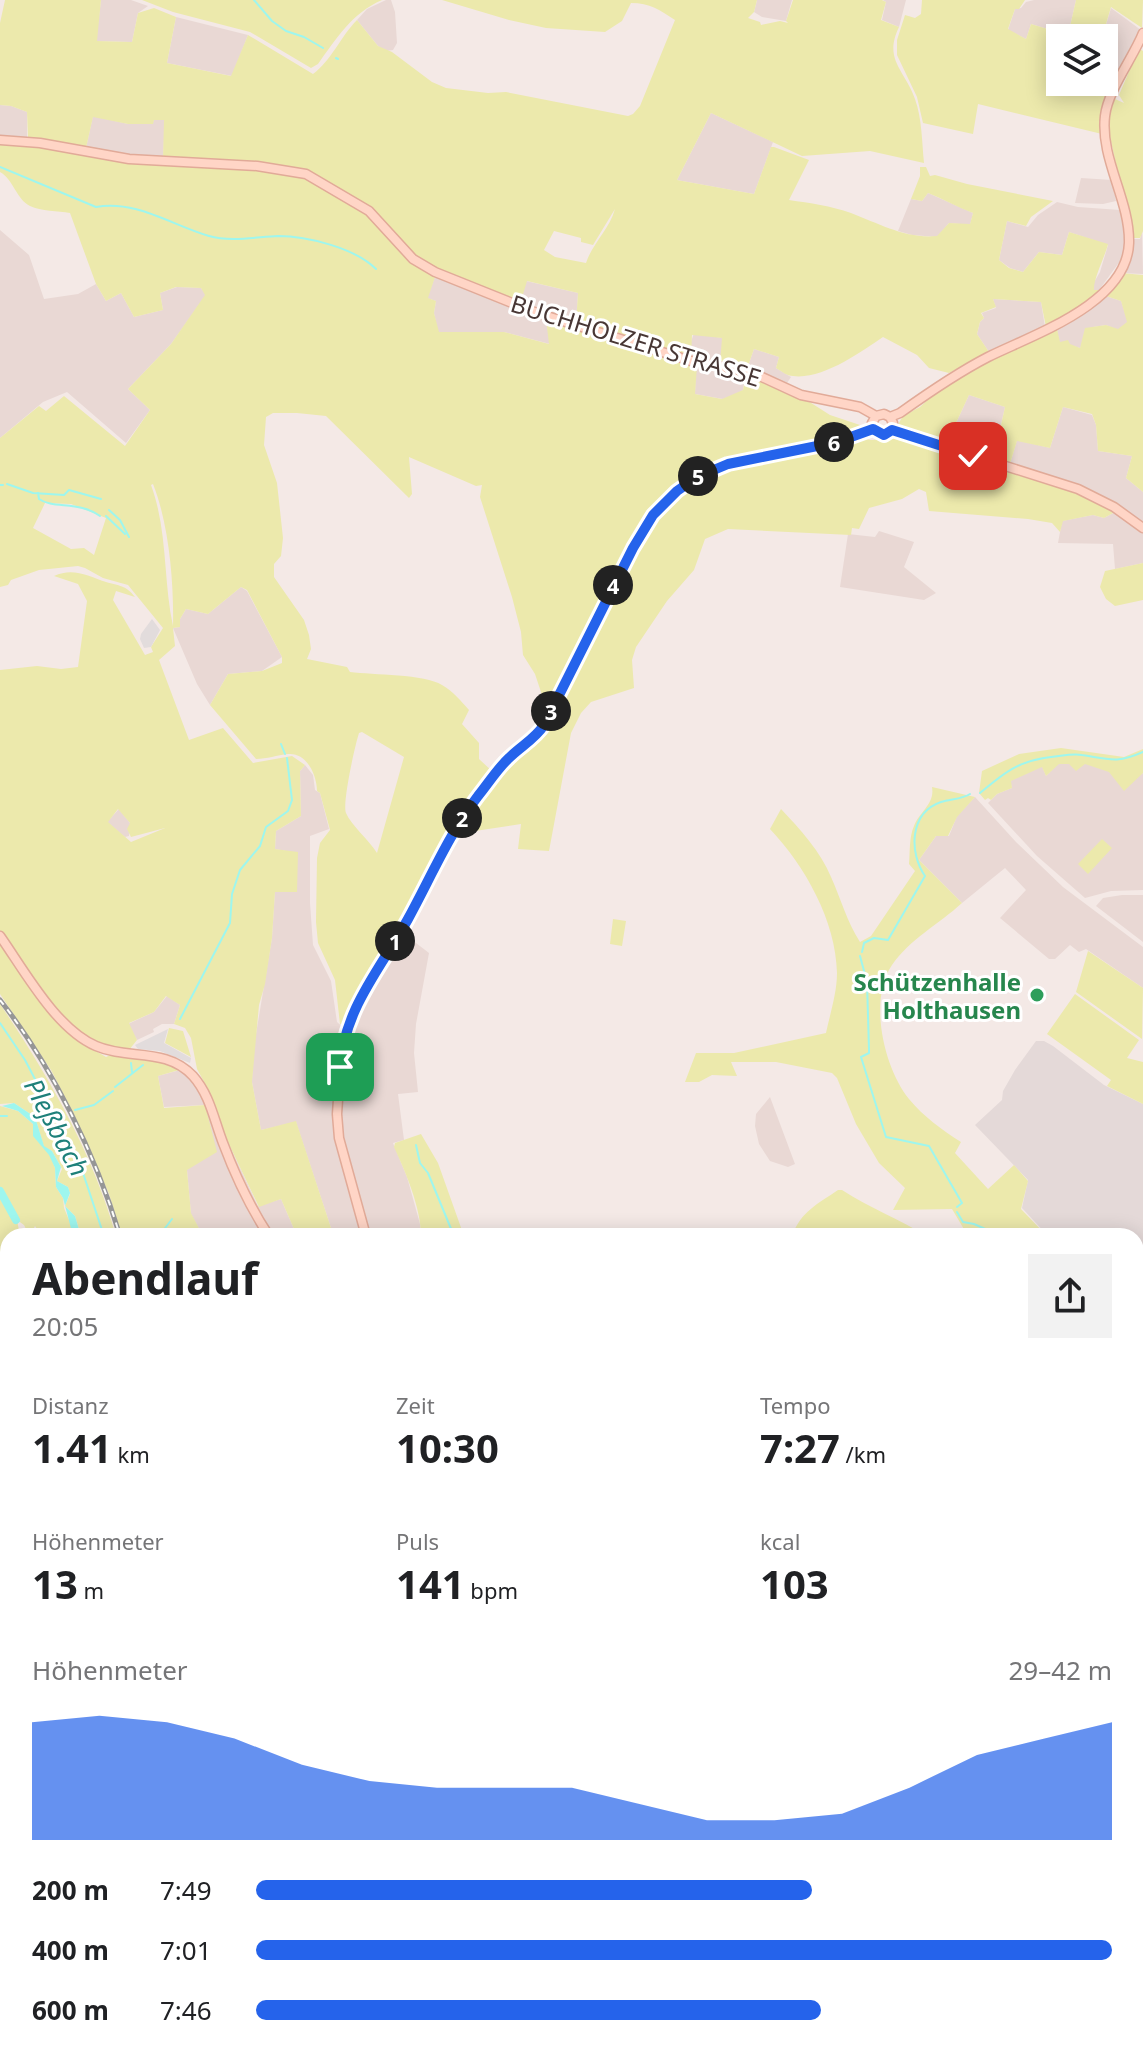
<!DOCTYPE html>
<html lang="de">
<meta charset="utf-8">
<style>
body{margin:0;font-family:"Noto Sans",sans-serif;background:#f2f2f2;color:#202124;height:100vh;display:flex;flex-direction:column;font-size:30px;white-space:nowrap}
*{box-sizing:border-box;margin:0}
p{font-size:26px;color:#757577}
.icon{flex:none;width:44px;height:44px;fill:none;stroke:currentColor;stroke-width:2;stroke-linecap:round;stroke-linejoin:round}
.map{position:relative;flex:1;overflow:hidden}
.drawer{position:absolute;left:0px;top:1228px;width:1144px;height:830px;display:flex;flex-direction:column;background:#fff;border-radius:24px 24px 0 0;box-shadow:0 4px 20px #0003}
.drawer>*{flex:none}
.tools{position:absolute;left:1046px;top:24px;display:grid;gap:16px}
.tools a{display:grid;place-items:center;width:72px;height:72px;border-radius:0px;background:#fff;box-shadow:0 4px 20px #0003;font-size:40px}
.pin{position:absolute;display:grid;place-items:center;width:68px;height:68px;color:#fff;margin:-34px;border-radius:16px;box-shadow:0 4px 12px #0006}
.km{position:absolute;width:40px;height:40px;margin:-20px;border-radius:50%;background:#222;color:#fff;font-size:22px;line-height:40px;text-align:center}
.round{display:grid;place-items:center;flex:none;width:84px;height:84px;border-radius:0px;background:#f2f2f2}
.headline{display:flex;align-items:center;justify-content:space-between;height:136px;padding:0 32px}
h1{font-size:44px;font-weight:700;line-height:60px}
.metrics{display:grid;grid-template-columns:repeat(3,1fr);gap:12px;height:136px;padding:8px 32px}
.metrics div{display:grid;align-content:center}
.metrics b{font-size:40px;font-weight:700}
.metrics small{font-size:22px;font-weight:400}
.metrics p{font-size:22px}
.chart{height:224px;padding:16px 32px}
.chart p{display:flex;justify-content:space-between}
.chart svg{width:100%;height:144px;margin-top:8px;fill:#2563eb;opacity:.7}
ul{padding:0 32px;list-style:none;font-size:26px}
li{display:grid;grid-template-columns:128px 96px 1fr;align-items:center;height:60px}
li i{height:20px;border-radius:10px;background:#2563eb}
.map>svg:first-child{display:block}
.residential{fill:#e9d8d4}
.commercial{fill:#f8d3d0}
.industrial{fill:#e4d9d8}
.education{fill:#efd6cf}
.green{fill:#ece9ac;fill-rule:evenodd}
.parking{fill:#e2dcdc}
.water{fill:#9ef6ee}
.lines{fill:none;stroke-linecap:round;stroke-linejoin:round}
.stream{stroke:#9ef6ee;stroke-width:2}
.river{stroke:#9ef6ee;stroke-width:8}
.secondary-casing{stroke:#e1aa98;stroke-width:11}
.secondary{stroke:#ffd5c6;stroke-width:8}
.rail-casing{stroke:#969696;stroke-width:5}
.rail{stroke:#fff;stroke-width:2;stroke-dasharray:6;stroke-linecap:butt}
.route-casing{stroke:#fff;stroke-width:16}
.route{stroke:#2563eb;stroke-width:10}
.leisure-dot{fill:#2e9e5b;stroke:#fff;stroke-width:3}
.labels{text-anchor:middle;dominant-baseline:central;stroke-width:6;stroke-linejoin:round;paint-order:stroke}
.street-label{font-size:24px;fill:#483735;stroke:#fff}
.leisure-label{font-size:24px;font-weight:bold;fill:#27864d;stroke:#fff;text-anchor:end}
.water-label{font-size:26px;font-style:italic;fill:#1e807a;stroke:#fff}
</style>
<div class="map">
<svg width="1143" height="2057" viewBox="0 0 1143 2057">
<rect width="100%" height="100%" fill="#f4e9e6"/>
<path class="residential" d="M101 0H131L148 6 138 13 132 42 96 41Z
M386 0H391L395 12 397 43 393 50 386 51 378 46 357 20 367 9Z
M757 0H792L786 21 762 17 754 12Z
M883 0H906L899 27 882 20 886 2Z
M1034 0H1076L1068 35 1031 24 1026 39 1008 30 1015 9 1021 8 1026 2Z
M1111 8 1141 30 1117 81 1104 75 1102 38Z
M176 17 248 35 232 76 167 63Z
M0 105 11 106 27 112V139L0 137Z
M711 113 773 142 754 194 677 180Z
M93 116 128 124H152L154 120H165L163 158 129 156 86 148Z
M1081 178 1112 180 1116 201 1103 204 1075 203Z
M928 193 973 213 970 225 949 223 937 237 912 235 898 231 911 199 922 201Z
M1057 202 1078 207 1120 210 1126 237 1123 257 1099 290H1094L1093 284 1100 272 1108 245 1069 232 1062 255 1039 252 1023 272 1010 268 999 260 1007 221 1028 227 1038 215Z
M0 230 29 255 44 299 78 294 96 284 106 301 121 293 134 317 163 310 160 293 177 287 201 288 206 295 171 344 128 389 150 410 126 443 67 392 43 402 0 438Z
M1142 231 1143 274 1121 273 1132 239H1140Z
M436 274 526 281 578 293 576 323 546 319 550 344 504 332H438L434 313 436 301 427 298Z
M1103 295 1121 301 1128 322 1118 330 1106 325 1093 327 1080 348 1059 342 1057 329Z
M993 299 1041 302 1045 327 989 352 977 334 980 322 984 318 982 313 996 308Z
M694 333 722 338 747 369 754 349 779 357 776 368 791 377 785 386 745 375 743 390 736 394 723 399 695 394 696 367 670 358 690 345Z
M969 395 1005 407 998 438 989 440 981 455 948 447 950 436Z
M1063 407 1092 415 1096 425 1098 451 1132 456 1126 478 1143 492V522L1100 494 1010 464 1017 440 1050 448Z
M1115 512 1143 533V563L1115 569 1113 544 1058 543 1062 521 1093 515 1104 518Z
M879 531 914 542 904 567 936 593 924 600 840 587 848 534 875 537Z
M241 587 247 591 282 657 262 671 228 674 210 705 197 684 173 628 180 627V619L186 609 208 614Z
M1059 763H1084L1136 777 1143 773V890L1111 891 1085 898 1037 856 988 803 997 794 1012 788 1010 781 1042 766 1046 776Z
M305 765 313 775 315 790 320 793 329 829 310 836V903L313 945 331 981 337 1022 346 1030 403 933 429 953 416 1024 414 1053 418 1092 398 1094 404 1140 393 1143 407 1177 420 1224 421 1236H326L333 1234 296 1122 261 1130 252 1082 253 1052 272 938 275 891 297 892V853L275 849 276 831 301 816 300 771Z
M975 797 1016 842 1063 887 1143 947V988L1086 949 1079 952 1070 945 1055 959H1049L1000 918 1026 890 1005 868 962 903 919 860 936 836H949L957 816Z
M119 809 130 823 129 836 125 837 107 822Z
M1122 895H1143V942L1096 906 1103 898Z
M167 996 180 1005 174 1024H162L153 1029 154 1032 137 1040 128 1024 154 1012Z
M180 1070 201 1092 208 1089 225 1136 258 1206 281 1199 297 1236H203L191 1214 187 1170 205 1105 164 1107 158 1076Z
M770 1097 795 1164 788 1167 770 1161 759 1144 755 1126 756 1114Z
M880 2050H1009L979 2057H936Z"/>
<path class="commercial" d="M710 2050H775L784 2057H709Z"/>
<path class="industrial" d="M1036 1041H1044L1053 1046 1104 1085 1143 1104V1291L1136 1295V1236H1048L1022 1208 1028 1180 975 1125 1002 1100 1003 1091 1015 1070Z
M1143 1530V1615L1136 1622V1531Z
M1143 1622V1808L1136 1794V1628Z"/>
<path class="education" d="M550 2050H627L626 2057H571Z"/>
<path class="green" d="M5 0H101L97 41 132 42 138 13 154 8 176 17 167 63 231 76 248 35 313 74C331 61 341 36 357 20L378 46 392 52 432 82 446 88 488 93 506 92 628 116 633 114 640 106 675 20C660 10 650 3 631 3L622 21 605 32 546 28 509 20 442 0H757L754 12 748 18 760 22 761 25 780 21 788 23 786 21 793 0H882L886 2 881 20 899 27C883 60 905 70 915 99 922 118 922 143 924 163L870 151 802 156 711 113 677 180 754 194 771 147H774L809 160 789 200C810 203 831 206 851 213 880 224 906 239 937 236L949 223 970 224 973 213C957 207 943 199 928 193L922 201 911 199 920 176V167H926L930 176 935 175 967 184 1053 201 1031 217 1026 226 1007 221 999 260 1009 268 1023 272 1039 252 1062 255 1069 232 1108 244C1105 257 1093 279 1094 290H1099C1083 305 1067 318 1046 327L1041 302 993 299 996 307 981 313 984 318 980 322 977 334 989 352 949 373 929 368 917 355 883 337C861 352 822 380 793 376 787 376 781 371 776 368L779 357 754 349 747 369 720 364 722 338 692 335 691 358 576 323 578 293 527 281 520 304 424 264 404 250 376 219C389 242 412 264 436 274L428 298 436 301 434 313 439 332H504L549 344 546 319 697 366 695 394 722 399 743 390 746 373 808 401 830 415 863 426 856 431C867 442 873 442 887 436 963 459 1045 474 1115 512L1104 518 1093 515 1063 521 1060 532 1052 523 1028 519 929 511 926 492 919 489 902 499 869 508 859 529 852 528 851 535 728 529 705 539 694 570 667 601 636 647 632 660 634 688 591 702 581 713 571 733 549 851 518 849 521 824 455 834 510 761 535 740 534 729 545 704 535 674 523 655 521 632 512 597 480 497 482 485 476 486 409 457 412 494 409 498 326 416 297 413H273L266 417 264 445 277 483 283 538 281 556 274 564V577L304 620 309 635 311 649 307 659 347 667 350 672C373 675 425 674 442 685 453 691 461 701 469 710L462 724 479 743V759L493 772 444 843 406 918 344 1026 340 1024 335 980 318 943 316 922 317 858 320 843 330 830 320 793 317 791C317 776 307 752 288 754 277 755 267 759 256 759L210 705 228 674 262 671 282 663V657L247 590 241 587 208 614 186 609 180 619V627L173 628 175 646 159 660 189 740 223 728 253 763 292 756 305 765 300 771 301 816 276 831 275 849 298 852 297 892H275L272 938 265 984 259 1005 252 1082 261 1130 296 1121 333 1234 297 1236 281 1199 259 1207 225 1136 208 1089 197 1069 191 1038 185 1028 174 1024 180 1005 166 996 154 1012 129 1023 137 1040 129 1050C103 1046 85 1040 66 1021L0 932V670L37 666 61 669 78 667 87 601 78 584 54 576C73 567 88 576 106 582 119 586 126 585 135 597L116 591 113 600 145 655 153 652 151 647 163 628 128 585 103 578 85 568 78 566 39 570 11 580 8 585 0 587V438L39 406 46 411 64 396 125 446 150 410 128 389 171 344 205 295 201 288 176 287 160 293 163 310 134 317 121 293 106 301 96 284 70 213C58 211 41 211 30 206 16 199 14 180 0 172V142L41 146 131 163 294 173 329 182C284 156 214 161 163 158L164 120H154L153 124H128L93 117 86 148 28 139 27 112 11 106 0 105V23ZM615 209C609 230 592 244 586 263L555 257 544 250 554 231 581 238V242L593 245ZM153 484C169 524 174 583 173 626 163 580 168 531 151 485ZM45 503 71 504 106 518 94 555 84 548 71 549 33 528ZM362 732 404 757 377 853C369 840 351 825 346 813 342 804 355 745 359 733ZM118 809 130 823 127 829 131 837 165 828 131 842 108 822Z
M142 0H382C352 13 336 39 318 64L311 68 250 32 173 12Z
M922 0H1025L1019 9H1015L1008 29 1026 39 1031 24 1068 35 1076 0H1143L1142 28 1111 7 1102 38H1060V82H1104V76L1117 81C1106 100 1099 113 1102 134L978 104 973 134 923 123 917 97 897 55V40L905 15 915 18 921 14Z
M1139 48 1143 51V231L1140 238H1132L1107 123 1111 105 1115 99 1124 103 1119 95Z
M1121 273 1143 275V492L1126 478 1132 456 1098 451 1096 425 1092 414 1063 407 1050 448 1017 441 1010 464 981 455 985 441 998 438 1005 407 969 395 950 436 948 447 897 426 903 416 920 407 937 391 1005 351 1057 329 1060 342 1068 340 1070 344 1080 348 1085 328 1106 325 1118 329 1127 322 1121 301 1103 295Z
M1143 563V600L1115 606 1106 599 1100 587 1105 571Z
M1061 748 1124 757 1143 749V773L1124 791 1109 772 1085 764 1076 771 1069 764H1059L1046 776 1042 767 1011 781 1012 788 997 794 991 800 988 798 985 800 979 793 982 771 1019 754Z
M932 787 975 797 957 817 948 836H936L919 860 962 903C939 924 910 939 892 965 868 1000 884 1068 909 1099 924 1117 942 1130 961 1142L955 1153 988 1189 1014 1165 1028 1181 1021 1209 1047 1236H968L952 1209 893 1210 905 1188 879 1163 856 1124 837 1078 832 1073 776 1062H731L737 1076 712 1075 699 1082H685L696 1053H734L826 1033C830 1014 837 993 837 973 836 921 805 866 770 829L781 809C800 829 821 852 831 877 841 899 847 922 860 942L871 936 915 871 909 864C910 852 909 837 914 826 920 811 935 804 932 787Z
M1102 839 1112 848 1088 874 1078 864Z
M613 919 626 921 622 946 610 944Z
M0 939 89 1047 106 1057 113 1054 167 1063 179 1070 158 1076 164 1108 205 1105 217 1152 187 1170 191 1213 203 1236H122L109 1194 69 1105 51 1070 0 994Z
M1088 951 1143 988 1142 1039 1076 992Z
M1075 994 1139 1040 1127 1058 1143 1062V1104L1107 1086 1111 1080 1047 1034Z
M0 1004C48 1075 93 1153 116 1236H81L75 1216 65 1206 70 1194 68 1187 57 1181 62 1169 52 1151 44 1147 35 1117 14 1103 0 1104Z
M169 1028 183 1031 191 1057 165 1043Z
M0 1106 18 1111 33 1124 34 1136 50 1155 55 1168 56 1187 63 1198 64 1208 74 1232 73 1236H42L35 1226 32 1232 27 1231 24 1225 17 1220 20 1236H8V1618L0 1616Z
M421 1134 438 1163 464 1236H421C421 1208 406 1173 394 1147L395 1143Z
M838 1190H842C870 1208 899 1219 927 1236H792C801 1211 818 1204 838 1190Z
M1143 1291V1530L1136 1531V1295Z
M0 1688 8 1690V1743L0 1732Z
M0 1781 8 1792V1846L0 1835Z
M1136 1790 1143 1807V1897L1136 1891Z
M0 1838 8 1849V1988L0 1975Z
M1136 1894 1143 1900V1951L1141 1952 1143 1953V2015L1136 2014Z
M45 2050H160L165 2057H49Z
M206 2050H309L313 2057H211Z
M358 2050H576L588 2052 586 2057H360Z
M649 2050H697L696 2057H648Z
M1009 2050H1132L1133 2057H979Z"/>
<path class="parking" d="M152 619 160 630 151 647 144 648 140 639 141 634Z
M168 1029 164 1043 191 1058 190 1063 160 1051 138 1049 135 1045Z"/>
<path class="water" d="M14 1103 35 1117 44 1146 52 1151 61 1167 57 1181 68 1187 70 1193 65 1206 75 1216 81 1236H73L63 1198 56 1187 55 1168 49 1155 33 1136V1124L18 1111 2 1106Z
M0 1616 8 1618V1690L0 1688Z
M0 1732 8 1743V1786L0 1775Z
M309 2050H346L347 2057H313Z"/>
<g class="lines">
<path class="stream" d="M254 0 272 21 286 31 304 37 323 48
M336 58 338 59
M0 167 96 207C137 200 171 225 209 236 230 242 256 237 278 236 307 236 355 248 376 269
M7 484 33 493 64 495 69 490 101 499
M0 485H3
M38 493 39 499C53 509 80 501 100 516
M109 510 120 520 129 537
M106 516 125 534
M281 744 285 754
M980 793C1005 772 1018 761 1051 757 1062 756 1072 753 1082 755 1108 759 1117 764 1143 752
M862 952 864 943 874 938 888 940 925 876C909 853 909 813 941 802 951 799 963 799 970 794
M860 956 867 982 869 1049V1053L861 1057 886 1137 929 1146 962 1203 957 1207
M180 1019 230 923 232 894 240 870 260 846 266 827 288 811 292 800 287 758
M0 1023 25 1060 81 1167 104 1236
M131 1063 132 1072
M115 1087 143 1065
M75 1110 94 1105 113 1091
M0 1116H7
M416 1145 420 1163 428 1173 454 1236
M957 1212 963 1222 974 1224 1001 1236
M159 1236 172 1219
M1136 1306 1143 1301
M1136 1346 1143 1353
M1136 1502 1143 1500
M1136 1856 1143 1865
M397 2050 427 2054 431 2057"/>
<path class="river" d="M0 1191 16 1220"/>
<g class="secondary-casing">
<path id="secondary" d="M0 140 40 143 129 159 257 166 306 174 369 211 413 259 435 272 537 313 691 361 751 372 801 395 860 407 876 416
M890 417 893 423 890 432 884 435 876 433 872 423 876 416 884 414 890 417 900 413C928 393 957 373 988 357 1032 335 1127 304 1129 243 1130 200 1100 159 1105 116 1108 90 1133 58 1143 33
M892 430 1078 489 1114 507 1143 528
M0 936C24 970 56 1029 96 1046 128 1060 166 1047 193 1076 210 1095 214 1120 223 1143 235 1175 250 1207 269 1236
M366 1236 339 1138 337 1114 342 1042 348 1022 402 929 459 822 508 758 535 737 544 725 633 548 653 515 677 491 697 477 728 464 837 442 873 429
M783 2050 793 2057
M632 2057 633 2050"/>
</g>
<use href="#secondary" class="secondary"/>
<g class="rail-casing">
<path id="rail" d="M0 1000C52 1066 96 1155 120 1236
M355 2050 356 2057"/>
</g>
<use href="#rail" class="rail"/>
</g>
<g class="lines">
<g class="route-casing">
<path id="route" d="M340 1067C345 1007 380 970 408 919 431 877 449 834 478 796 488 784 497 769 509 758 521 746 535 739 544 725L633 548 653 515 677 491 697 477 728 464 837 442 873 429 884 435 892 430 973 456"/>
</g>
<use href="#route" class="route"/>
</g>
<circle class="leisure-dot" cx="1037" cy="995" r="8"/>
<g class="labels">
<g class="street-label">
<text transform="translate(636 340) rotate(17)">BUCHHOLZER STRASSE</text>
</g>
<g class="leisure-label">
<text x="1021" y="981">Schützenhalle<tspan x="1021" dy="28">Holthausen</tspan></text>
</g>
<g class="water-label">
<text transform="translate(57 1127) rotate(62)">Pleßbach</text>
</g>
</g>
</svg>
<div class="tools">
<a><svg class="icon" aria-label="layers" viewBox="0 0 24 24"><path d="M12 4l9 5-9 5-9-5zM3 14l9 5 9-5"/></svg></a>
</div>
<div class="pin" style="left:340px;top:1067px;background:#1e9e55"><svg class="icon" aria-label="arrive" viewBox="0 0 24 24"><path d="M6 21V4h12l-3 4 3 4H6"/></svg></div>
<div class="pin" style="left:973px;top:456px;background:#d93025"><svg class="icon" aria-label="check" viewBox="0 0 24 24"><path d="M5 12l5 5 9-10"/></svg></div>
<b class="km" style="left:395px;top:941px">1</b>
<b class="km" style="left:462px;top:818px">2</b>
<b class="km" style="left:551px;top:711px">3</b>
<b class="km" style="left:613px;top:585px">4</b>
<b class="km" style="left:698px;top:476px">5</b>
<b class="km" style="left:834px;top:442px">6</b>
<section class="drawer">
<div class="headline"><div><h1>Abendlauf</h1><p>20:05</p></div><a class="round"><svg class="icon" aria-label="share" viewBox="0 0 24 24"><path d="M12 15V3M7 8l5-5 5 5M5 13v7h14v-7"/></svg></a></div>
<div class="metrics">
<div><p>Distanz</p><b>1.41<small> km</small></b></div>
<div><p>Zeit</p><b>10:30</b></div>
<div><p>Tempo</p><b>7:27<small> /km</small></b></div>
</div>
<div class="metrics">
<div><p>Höhenmeter</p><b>13<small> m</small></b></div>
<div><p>Puls</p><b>141<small> bpm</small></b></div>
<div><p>kcal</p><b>103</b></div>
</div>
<div class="chart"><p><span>Höhenmeter</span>29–42 m</p>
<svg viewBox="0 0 160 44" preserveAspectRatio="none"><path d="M0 44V8L10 6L20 8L30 13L40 21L50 26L60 28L70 28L80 28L90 33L100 38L110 38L120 36L130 28L140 18L150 13L160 8V44z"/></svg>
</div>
<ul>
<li><b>200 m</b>7:49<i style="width:65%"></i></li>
<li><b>400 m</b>7:01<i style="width:100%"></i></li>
<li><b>600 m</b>7:46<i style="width:66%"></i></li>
</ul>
</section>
</div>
